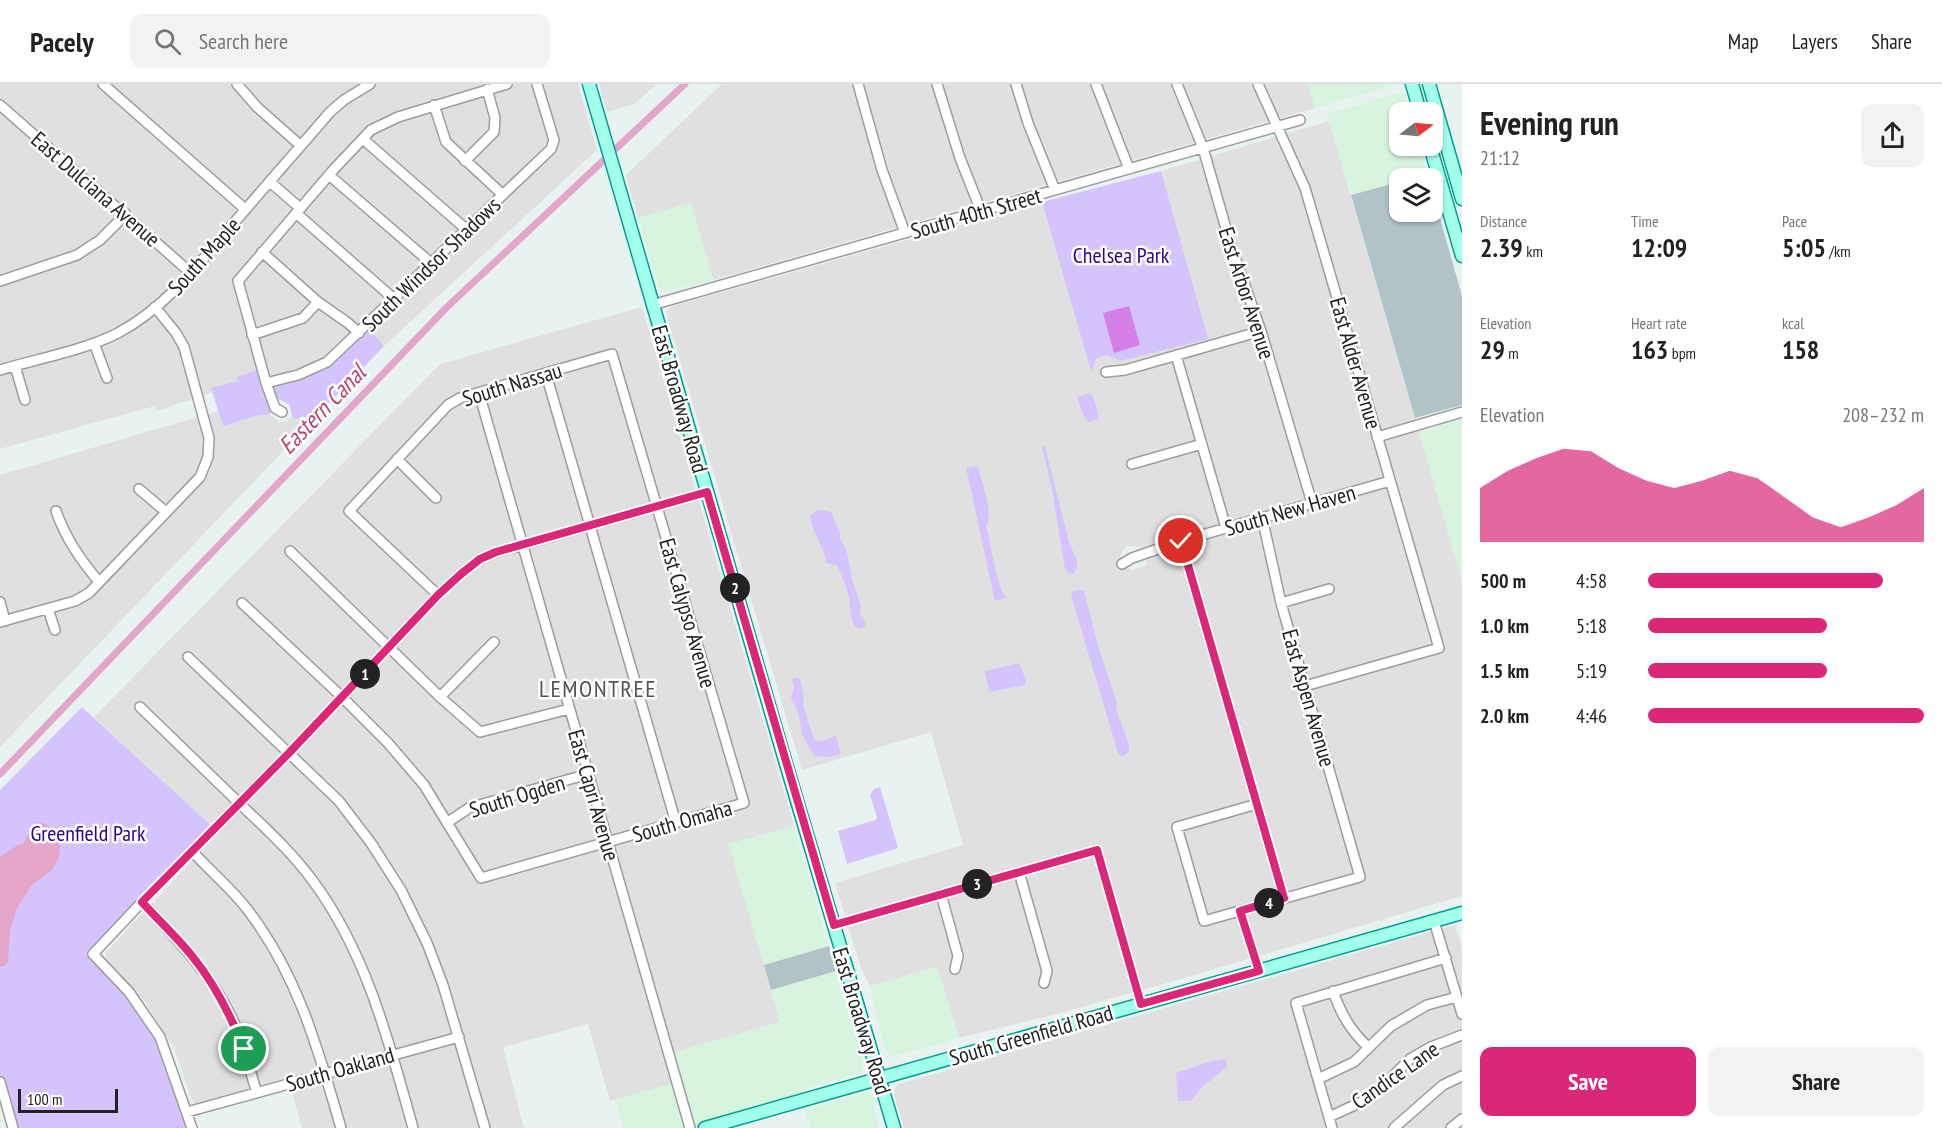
<!DOCTYPE html>
<meta charset="utf-8">
<style>
body{margin:0;font-family:"PT Sans Narrow",sans-serif;background:#f2f2f2;color:#222;height:100vh;display:flex;flex-direction:column;font-size:22px;white-space:nowrap}
*{box-sizing:border-box;margin:0}
p{font-size:20px;color:#767676}
.icon{flex:none;width:33px;height:33px;fill:none;stroke:currentColor;stroke-width:2;stroke-linecap:round;stroke-linejoin:round}
.map{position:relative;flex:1;overflow:hidden}
.details{display:flex;flex-direction:column;background:#fff;width:480px}
.details>*{flex:none}
.needle{width:39px;rotate:74deg}
.fabs{position:absolute;left:1389px;top:18px;display:grid;gap:12px}
.fabs a{display:grid;place-items:center;width:54px;height:54px;border-radius:12px;background:#fff;box-shadow:0 2px 4px #0004;font-size:30px}
.scale{position:absolute;left:18px;bottom:15px;width:100px;box-sizing:border-box;padding-left:6px;border:3px solid #222;border-top:0;font-size:16px;line-height:21px;white-space:nowrap;color:#222;-webkit-text-stroke:4px #fff;paint-order:stroke}
.pin{position:absolute;display:grid;place-items:center;width:51px;height:51px;color:#fff;margin:-26px;border:3px solid #fff;border-radius:50%;box-shadow:0 2px 6px #0007}
.km{position:absolute;width:30px;height:30px;margin:-15px;border-radius:50%;background:#222;color:#fff;font-size:16px;line-height:30px;text-align:center}
.round{display:grid;place-items:center;flex:none;width:63px;height:63px;border-radius:12px;background:#f2f2f2}
.overview{display:flex;align-items:center;justify-content:space-between;height:102px;padding:0 18px}
h1{font-size:33px;font-weight:700;line-height:45px}
.metrics{display:grid;grid-template-columns:repeat(3,1fr);gap:9px;height:102px;padding:6px 18px}
.metrics div{display:grid;align-content:center}
.metrics b{font-size:26px;font-weight:700}
.metrics small{font-size:16px;font-weight:400}
.metrics p{font-size:16px}
.chart{height:168px;padding:12px 18px}
.chart p{display:flex;justify-content:space-between}
.chart svg{width:100%;height:108px;margin-top:6px;fill:#db2777;opacity:.7}
.primary-button{display:flex;gap:12px;margin-top:auto;padding:12px 18px}
.primary-button a{flex:1;height:69px;border-radius:12px;background:#db2777;color:#fff;font-size:24px;font-weight:700;line-height:69px;text-align:center}
.primary-button a+a{background:#f2f2f2;color:#222}
ul{padding:0 18px;list-style:none;font-size:20px}
li{display:grid;grid-template-columns:96px 72px 1fr;align-items:center;height:45px}
li i{height:15px;border-radius:8px;background:#db2777}
header{display:flex;align-items:center;gap:36px;box-sizing:border-box;height:84px;padding:0 30px;background:#fff;border-bottom:2px solid #e0e0e0}
header strong{font-size:28px}
nav{display:flex;gap:33px;margin-inline-start:auto;font-size:21px}
.search{width:420px;height:54px;background:#f2f2f2;display:flex;align-items:center;gap:15px;box-sizing:border-box;padding:0 21px;border-radius:12px;color:#767676;font-size:22px}
main{display:flex;flex:1;min-height:0}
.map>svg:first-child{display:block}
.residential{fill:#dfe0df;fill-rule:evenodd}
.commercial{fill:#d7f4de}
.construction{fill:#b2c3c8}
.park{fill:#d5c3fe}
.pitch{fill:#d680e7}
.water{fill:#e3a5c8}
.lines{fill:none;stroke-linecap:round;stroke-linejoin:round}
.canal{stroke:#e3a5c8;stroke-width:7}
.minor-casing{stroke:#9c9c9c;stroke-width:12}
.major-casing{stroke:#00a08e;stroke-width:15}
.minor{stroke:#fff;stroke-width:9}
.major{stroke:#a1ffeb;stroke-width:12}
.route-casing{stroke:#fff;stroke-width:12}
.route{stroke:#db2777;stroke-width:8}
.labels{text-anchor:middle;dominant-baseline:central;stroke-width:5;stroke-linejoin:round;paint-order:stroke}
.street-label{font-size:22px;fill:#222;stroke:#fff}
.park-label{font-size:22px;fill:#2d028d;stroke:#fff}
.water-label{font-size:24px;font-style:italic;fill:#bb4465;stroke:#fff}
.neighbourhood-label{font-size:24px;letter-spacing:1.5px;fill:#555;stroke:#fff}
</style>
<header>
<strong>Pacely</strong>
<div class="search"><svg class="icon" aria-label="search" viewBox="0 0 24 24"><circle cx="10" cy="10" r="6"/><path d="M15 15l6 6"/></svg>Search here</div>
<nav><a>Map</a><a>Layers</a><a>Share</a></nav>
</header>
<main>
<div class="map">
<svg width="1462" height="1044" viewBox="0 0 1462 1044">
<rect width="100%" height="100%" fill="#e8f3f1"/>
<path class="residential" d="M0 0H578L597 66 384 262 372 250 334 278 272 301 267 283 258 285 237 293 238 297 212 304 213 308 157 327 155 322 0 365Z
M599 0H657L634 20 607 28Z
M722 0H1308L1315 24 713 196 691 119 638 134 626 91Z
M1329 37 1462 497V812L1181 895 1053 931 959 954 937 883 870 902 861 884 835 799 963 761 931 648 802 686 668 236 667 227 673 222 1042 118 1091 286 1097 274 1107 271 1120 277 1207 255 1161 87ZM1126 462 1142 463 1147 481 1132 486 1123 480 1120 472Z
M642 223 794 742 729 760 780 938 669 970 677 998 610 1017 588 940 503 963 524 1044H302L288 993 195 1020 192 1016 174 964 146 919 106 874V868L219 749 94 633 440 280Z
M218 327 223 342 256 332 270 330 279 338 288 337 292 332 295 335 303 331 311 338 0 663V391Z
M1455 841 1462 863V1044H904L894 1010 895 1004 899 1000Z"/>
<path class="commercial" d="M1308 0H1398L1315 24Z
M1403 8 1409 28H1400V62H1419L1427 90 1411 94H1400L1399 98 1351 111 1327 30Z
M691 119 713 196 664 208 658 203 638 134Z
M1462 335V497L1419 348Z
M794 742 829 862 764 881 728 760Z
M937 883 959 954 898 971 890 972 885 966 870 902Z
M836 887 864 980 862 989 801 1006 803 1016 703 1044H624L615 1016 676 998 668 970 780 938 771 906Z
M866 1008 873 1012 875 1031 879 1044H810L805 1026Z"/>
<path class="construction" d="M1399 98 1400 128H1432L1433 109 1462 212V321L1415 334 1351 111Z
M829 862 836 887 771 906 764 881Z"/>
<path class="park" d="M1161 87 1208 255 1120 277 1107 271 1097 274 1091 287 1042 118Z
M368 245 384 262 311 338 303 332 295 335 292 332 290 321 277 314 272 301 318 287Z
M258 285 270 324V330L256 332 223 342 211 304 238 297 237 293Z
M1090 309C1094 313 1099 328 1098 335L1089 338 1084 333 1077 313Z
M1042 362 1045 363 1069 458 1077 477V484L1074 489 1070 490 1065 485 1053 410Z
M975 382 979 384C982 402 994 427 986 443 993 467 994 493 1006 514L995 517 967 388 966 384Z
M818 426 831 428 840 449V455L846 464 853 499 861 521 860 530 865 538V543L861 545 855 543C850 534 851 524 849 514 847 503 841 491 837 481L826 479C825 462 811 448 810 432Z
M1080 506H1084L1098 562 1116 616 1117 628 1129 660V667L1123 673 1118 669 1071 511 1073 507Z
M1019 579 1026 596 1025 601 989 608 985 587Z
M795 593 800 595 804 616 803 620 814 656 821 657 836 652 841 670 830 673 814 672 802 651 799 631 791 614 794 602 792 596Z
M82 623 215 745 94 870 160 953 192 1044H14L0 997V706Z
M880 703 898 764 847 780 838 747 876 736 877 733 870 711 874 705Z
M1226 975 1227 983 1203 1002 1191 1017H1178L1176 989 1215 976 1216 977Z"/>
<path class="pitch" d="M1129 222 1140 261 1114 269 1103 229Z"/>
<path class="water" d="M36 738 46 740 56 750 60 762 59 773 53 785 32 801 17 824 10 846 8 877 6 881 0 883V773L18 761 23 760 32 742Z"/>
<g class="lines">
<path class="canal" d="M0 690 446 224 685 0"/>
<g class="minor-casing">
<path id="minor" d="M103 0 245 125
M237 0 257 23 301 62
M858 0 882 86 905 149
M937 0 960 74 981 127
M1016 0 1028 39 1055 106
M1096 0 1129 85
M1177 0 1203 64 1231 162 1261 247 1312 419
M1258 0 1305 104 1439 564 1305 602
M0 21 192 190
M434 21 446 58 503 111
M363 55 467 146
M465 77 494 48 495 34 487 5
M329 91 431 179
M270 98 300 124
M296 129 394 215
M262 168 318 218 348 239 359 249
M0 197 77 171 100 156 126 130
M652 221 1300 36
M252 251 303 234 318 218
M94 259 107 294
M1176 271 1226 444
M15 282 25 316
M0 286C37 275 85 266 118 249 172 220 206 170 246 125 274 92 302 61 330 28L344 16 370 0
M1106 288 1125 286 1261 247
M546 290 676 739
M266 299 298 291 327 278 551 65 554 56 537 0
M479 309 690 1044
M282 328 275 324 266 299 238 197 335 84 371 46 398 33 507 0
M1377 353 1462 328
M397 375 436 414
M1132 380 1202 360
M139 405 166 428
M56 427C66 455 80 475 99 498
M1181 457 1284 814
M290 467 440 613 480 648 569 625
M1122 480 1132 474 1181 457 1390 397
M0 518 5 537
M242 519 342 613 388 659 424 701 481 794 744 719 612 270 460 314 448 321 349 427 438 511
M1281 519 1329 505
M48 525 55 546
M0 538 75 517 89 509 200 393 208 373 209 354 184 263 176 249 155 223
M188 573 339 717 371 759 401 806 427 859 443 901 485 1044
M440 613 494 558
M140 623C172 654 205 686 238 718 264 743 291 767 313 797 367 870 389 958 413 1044
M1257 720 1177 743 1204 837 1360 793 1281 519 1262 433
M448 738 469 724 588 690
M193 768C210 787 231 804 247 825 298 891 318 965 341 1044
M1019 788 1047 887 1044 899
M941 810 958 872 955 885
M142 818C176 854 210 889 232 934 243 958 249 984 257 1009
M1240 827 1259 887
M1434 837 1462 930
M834 841 1097 766 1141 920
M1333 907C1341 930 1350 946 1368 963
M1318 995 1354 978 1391 942 1427 921 1457 913
M0 998 13 1044
M187 1028 459 953
M1329 1033 1372 1013 1410 975 1431 963 1462 951
M192 1044 160 953 129 908 93 870 142 818 289 669 438 511 461 490 480 475 497 468 707 408
M1332 1044 1296 919 1446 874
M1394 1044 1443 1001 1462 992
M1451 1044 1462 1035"/>
</g>
<g class="major-casing">
<path id="major" d="M589 0 784 673 894 1044
M1412 0 1420 28
M1429 0 1462 115
M1430 62 1462 172
M705 1044 1462 829"/>
</g>
<use href="#minor" class="minor"/>
<use href="#major" class="major"/>
</g>
<g class="lines">
<g class="route-casing">
<path id="route" d="M244 965C231 932 215 900 192 872 177 853 158 836 142 818L289 669 438 511 461 490 480 475 496 468 707 408 834 841 1097 766 1141 920 1259 887 1240 827 1284 814 1181 457"/>
</g>
<use href="#route" class="route"/>
</g>
<g class="labels">
<g class="street-label">
<text transform="translate(96 105) rotate(41)">East Dulciana Avenue</text>
<text transform="translate(976 129) rotate(-16)">South 40th Street</text>
<text transform="translate(204 172) rotate(-48)">South Maple</text>
<text transform="translate(431 180) rotate(-44)">South Windsor Shadows</text>
<text transform="translate(1247 209) rotate(72)">East Arbor Avenue</text>
<text transform="translate(1356 279) rotate(74)">East Alder Avenue</text>
<text transform="translate(512 300) rotate(-17)">South Nassau</text>
<text transform="translate(680 315) rotate(74)">East Broadway Road</text>
<text transform="translate(1290 426) rotate(-16)">South New Haven</text>
<text transform="translate(688 529) rotate(74)">East Calypso Avenue</text>
<text transform="translate(1309 614) rotate(74)">East Aspen Avenue</text>
<text transform="translate(594 711) rotate(74)">East Capri Avenue</text>
<text transform="translate(517 712) rotate(-17)">South Ogden</text>
<text transform="translate(682 737) rotate(-16)">South Omaha</text>
<text transform="translate(862 937) rotate(73)">East Broadway Road</text>
<text transform="translate(1031 951) rotate(-16)">South Greenfield Road</text>
<text transform="translate(340 985) rotate(-16)">South Oakland</text>
<text transform="translate(1395 991) rotate(-35)">Candice Lane</text>
</g>
<g class="park-label">
<text x="1121" y="171">Chelsea Park</text>
<text x="88" y="749">Greenfield Park</text>
</g>
<g class="water-label">
<text transform="translate(322 325) rotate(-46)">Eastern Canal</text>
</g>
<g class="neighbourhood-label">
<text x="598" y="604">LEMONTREE</text>
</g>
</g>
</svg>
<div class="fabs">
<a><svg class="needle" viewBox="-14 -14 28 28"><path d="M0-13l5 13h-10z" fill="#e53935"/><path d="M0 13l5-13h-10z" fill="#767676"/></svg></a>
<a><svg class="icon" aria-label="layers" viewBox="0 0 24 24"><path d="M12 4l9 5-9 5-9-5zM3 14l9 5 9-5"/></svg></a>
</div>
<div class="scale">100 m</div>
<div class="pin" style="left:244px;top:965px;background:#1e9e55"><svg class="icon" aria-label="arrive" viewBox="0 0 24 24"><path d="M6 21V4h12l-3 4 3 4H6"/></svg></div>
<div class="pin" style="left:1181px;top:457px;background:#d93025"><svg class="icon" aria-label="check" viewBox="0 0 24 24"><path d="M5 12l5 5 9-10"/></svg></div>
<b class="km" style="left:365px;top:590px">1</b>
<b class="km" style="left:735px;top:504px">2</b>
<b class="km" style="left:977px;top:800px">3</b>
<b class="km" style="left:1269px;top:819px">4</b>
</div>
<section class="details">
<div class="overview"><div><h1>Evening run</h1><p>21:12</p></div><a class="round"><svg class="icon" aria-label="share" viewBox="0 0 24 24"><path d="M12 15V3M7 8l5-5 5 5M5 13v7h14v-7"/></svg></a></div>
<div class="metrics">
<div><p>Distance</p><b>2.39<small> km</small></b></div>
<div><p>Time</p><b>12:09</b></div>
<div><p>Pace</p><b>5:05<small> /km</small></b></div>
</div>
<div class="metrics">
<div><p>Elevation</p><b>29<small> m</small></b></div>
<div><p>Heart rate</p><b>163<small> bpm</small></b></div>
<div><p>kcal</p><b>158</b></div>
</div>
<div class="chart"><p><span>Elevation</span>208–232 m</p>
<svg viewBox="0 0 160 44" preserveAspectRatio="none"><path d="M0 44V22L10 15L20 10L30 6L40 7L50 14L60 19L70 22L80 19L90 15L100 18L110 26L120 34L130 38L140 34L150 29L160 22V44z"/></svg>
</div>
<ul>
<li><b>500 m</b>4:58<i style="width:85%"></i></li>
<li><b>1.0 km</b>5:18<i style="width:65%"></i></li>
<li><b>1.5 km</b>5:19<i style="width:65%"></i></li>
<li><b>2.0 km</b>4:46<i style="width:100%"></i></li>
</ul>
<div class="primary-button"><a>Save</a><a>Share</a></div>
</section>
</main>
